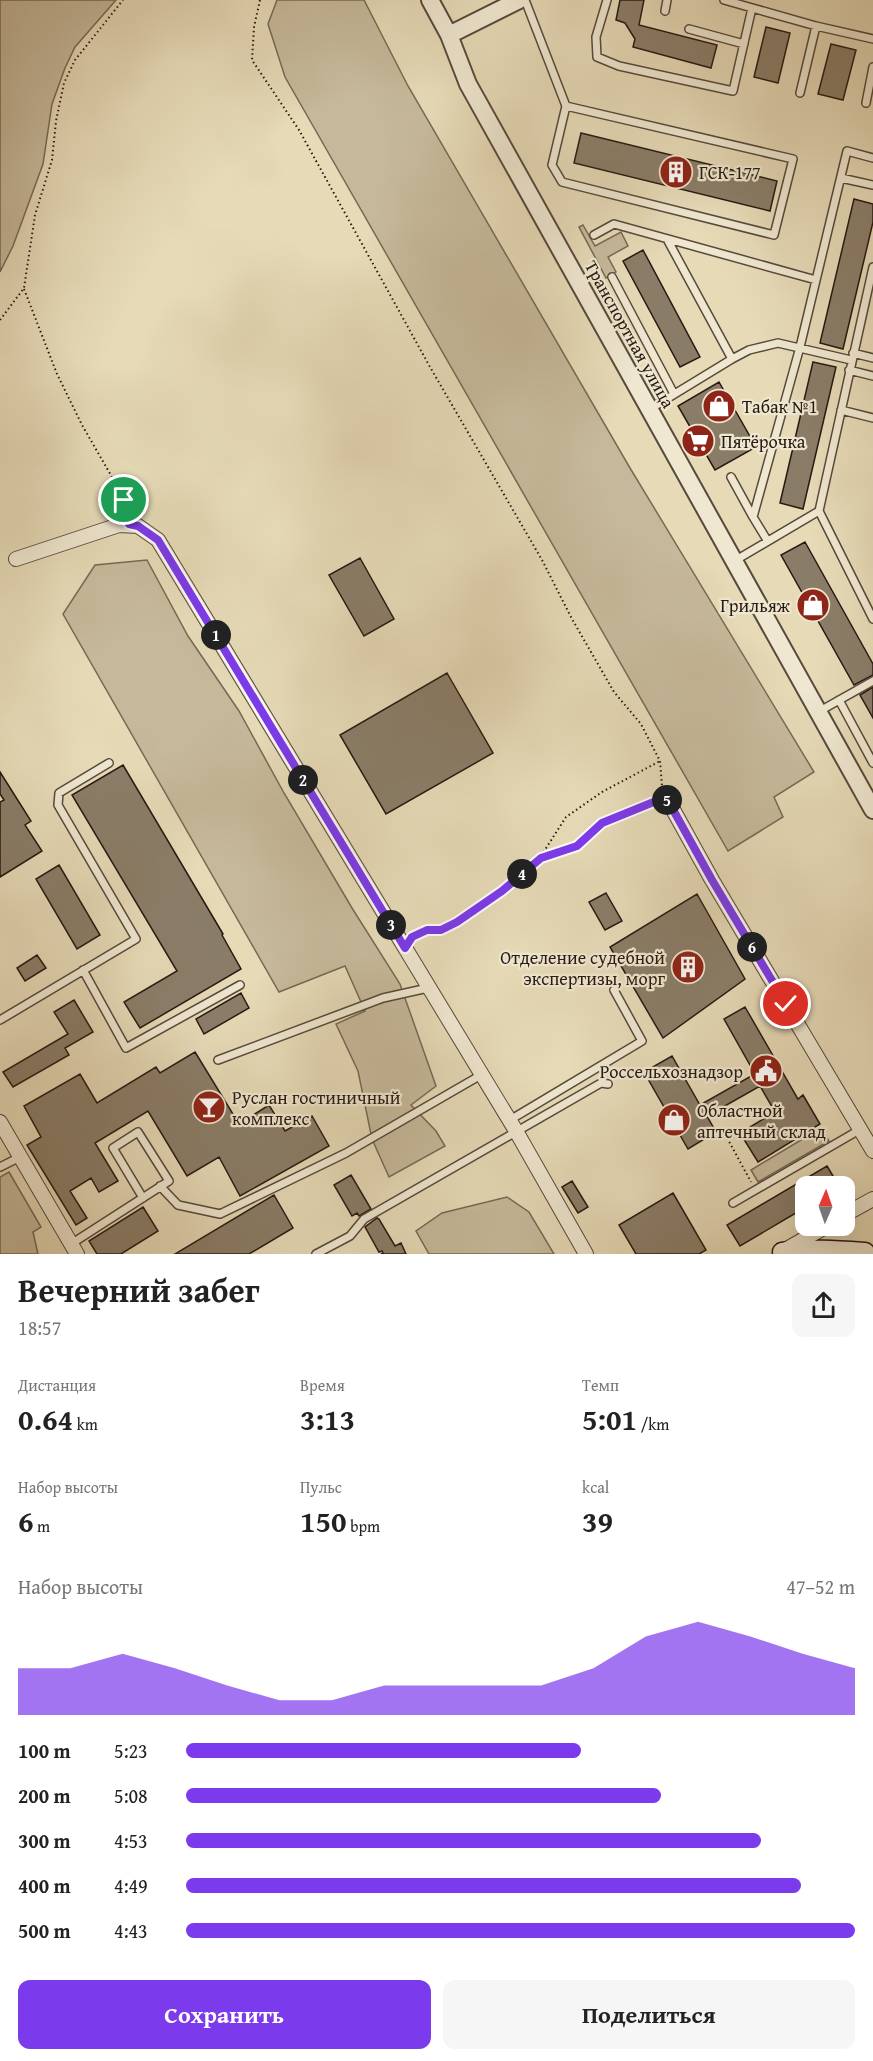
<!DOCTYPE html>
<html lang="ru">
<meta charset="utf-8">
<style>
body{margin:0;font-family:"Gentium Book Plus",serif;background:#f6f6f6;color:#222;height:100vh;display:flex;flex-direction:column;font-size:22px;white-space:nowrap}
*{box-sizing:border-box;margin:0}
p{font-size:20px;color:#767676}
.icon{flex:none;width:33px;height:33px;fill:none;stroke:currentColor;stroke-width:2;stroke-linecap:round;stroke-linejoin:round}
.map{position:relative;height:1254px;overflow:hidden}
.sheet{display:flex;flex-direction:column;background:#fff;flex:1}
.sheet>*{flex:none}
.needle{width:39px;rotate:2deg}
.buttons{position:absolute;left:795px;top:1176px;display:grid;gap:12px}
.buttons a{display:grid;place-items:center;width:60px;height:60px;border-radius:12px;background:#fff;box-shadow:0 6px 24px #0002;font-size:30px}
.pin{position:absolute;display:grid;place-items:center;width:51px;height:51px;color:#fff;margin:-26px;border:3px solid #fff;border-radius:50%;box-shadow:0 2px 6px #0007}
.km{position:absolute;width:30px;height:30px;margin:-15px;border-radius:50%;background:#222;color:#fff;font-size:16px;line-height:30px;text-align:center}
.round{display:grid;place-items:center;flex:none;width:63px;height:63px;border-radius:12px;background:#f6f6f6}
.summary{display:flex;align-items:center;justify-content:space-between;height:102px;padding:0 18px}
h1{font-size:33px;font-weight:700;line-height:45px}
.figures{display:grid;grid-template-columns:repeat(3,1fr);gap:9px;height:102px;padding:6px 18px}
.figures div{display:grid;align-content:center}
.figures b{font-size:30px;font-weight:700}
.figures small{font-size:16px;font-weight:400}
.figures p{font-size:16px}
.chart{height:168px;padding:12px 18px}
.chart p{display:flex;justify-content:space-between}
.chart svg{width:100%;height:108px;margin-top:6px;fill:#7c3aed;opacity:.7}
.primary-button{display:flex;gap:12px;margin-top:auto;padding:12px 18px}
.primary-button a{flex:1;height:69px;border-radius:12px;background:#7c3aed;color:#fff;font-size:24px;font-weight:700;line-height:69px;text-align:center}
.primary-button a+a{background:#f6f6f6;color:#222}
ul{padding:0 18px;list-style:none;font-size:20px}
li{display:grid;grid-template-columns:96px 72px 1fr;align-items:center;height:45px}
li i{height:15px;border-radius:8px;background:#7c3aed}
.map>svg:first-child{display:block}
.green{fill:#c6b99b;stroke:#766956;stroke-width:1.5}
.building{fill:#8a7d68;stroke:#271912;stroke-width:1.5}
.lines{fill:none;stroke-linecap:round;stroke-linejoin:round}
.service-casing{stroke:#57493b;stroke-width:10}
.minor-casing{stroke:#57493b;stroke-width:16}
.tertiary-casing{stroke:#57493b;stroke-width:20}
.secondary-casing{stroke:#271912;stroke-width:21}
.path{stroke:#271912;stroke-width:2;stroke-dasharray:1.5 3;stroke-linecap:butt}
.service{stroke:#efe7d0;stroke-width:7}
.minor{stroke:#efe7d0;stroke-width:14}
.tertiary{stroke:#efe7d0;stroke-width:16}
.secondary{stroke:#efe7d0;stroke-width:18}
.route-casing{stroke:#fff;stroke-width:12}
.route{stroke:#7c3aed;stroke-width:8}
.labels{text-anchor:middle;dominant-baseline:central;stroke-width:4.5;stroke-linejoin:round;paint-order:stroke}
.poi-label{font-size:18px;fill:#271912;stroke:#efe7d0;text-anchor:start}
.street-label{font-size:18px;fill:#271912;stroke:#efe7d0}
</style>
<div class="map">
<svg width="873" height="1254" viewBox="0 0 873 1254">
<rect width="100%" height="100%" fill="#e6dab7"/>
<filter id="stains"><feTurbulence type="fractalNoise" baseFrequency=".00333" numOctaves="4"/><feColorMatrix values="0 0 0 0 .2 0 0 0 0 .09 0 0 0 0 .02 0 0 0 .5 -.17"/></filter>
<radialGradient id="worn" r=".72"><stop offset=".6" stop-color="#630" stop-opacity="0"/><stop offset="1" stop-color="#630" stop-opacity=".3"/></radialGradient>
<path class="green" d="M0 0H116L75 47 65 68 52 104 43 164 13 246 0 272Z
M277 0H364L408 86 630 468 814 772 774 797 783 817 728 851 285 77 268 24Z
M583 225 595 246 621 232 628 246 608 257 616 272 606 278 579 227Z
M147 560 188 636 239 711 284 793 352 908 400 984 436 1086 411 1105 436 1131 445 1146 389 1177 372 1139 358 1071 336 1024 365 1011 345 966 279 992 63 614 95 565Z
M821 1128 829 1141 758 1182 751 1170Z
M9 1172 41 1227 33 1232 38 1254H0V1177Z
M507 1197 529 1212 554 1254H429L416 1231 442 1213Z"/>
<path class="building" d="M620 0H644L639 25 717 45 711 68 633 47 635 39 625 23 616 20Z
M766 27 790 33 778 83 754 77Z
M831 44 856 50 843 100 818 94Z
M581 133 777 181 770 211 574 163Z
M854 199 873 204V222L843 349 820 343Z
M643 250 700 357 680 367 623 261Z
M813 362 836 367 803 509 780 503Z
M719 382 756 447 715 470 678 406Z
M805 542 873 664V675L854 685 781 555Z
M360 558 394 619 364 636 329 575Z
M447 673 493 753 386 814 340 735Z
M873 687V718L860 695Z
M123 765 223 934 222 935 241 969 140 1028 124 1002 177 971 72 795Z
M0 772 31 821 25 825 42 851 0 877V802L4 800 0 794Z
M59 865 100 935 77 949 36 879Z
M606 893 622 921 605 930 589 902Z
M697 894 745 979 663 1038 610 947Z
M37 955 46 968 25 981 17 968Z
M241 993 249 1008 204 1034 196 1019Z
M74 1000 93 1032 65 1048 69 1055 13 1087 3 1072 68 1034 54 1012Z
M745 1007 798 1099 803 1095 820 1124 758 1162 740 1133 775 1112 760 1086 707 1116 716 1132 688 1149 644 1072 672 1056 700 1105 755 1074 724 1019Z
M195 1052 239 1124 269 1105 285 1131 312 1116 329 1146 240 1196 219 1157 187 1176 148 1111 95 1143 118 1181 99 1192 91 1178 70 1191 87 1218 76 1225 27 1145 41 1137 24 1106 80 1074 97 1103 156 1067 160 1073Z
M827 1166 839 1186H806V1207L740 1246 727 1225Z
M351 1175 371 1209 359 1216 357 1213 352 1216 334 1185Z
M572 1181 588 1207 578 1213 562 1187Z
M673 1193 706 1250 699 1254H636L619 1225Z
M274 1195 293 1228 249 1254H175Z
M143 1207 158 1231 121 1254H97L89 1241Z
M377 1218 379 1219 395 1246 401 1243 406 1254H381L383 1253 382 1251 379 1252 365 1227Z"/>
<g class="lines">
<g class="service-casing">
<path id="service" d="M525 0 566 106 552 165 562 182 774 235 793 159 566 106
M607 0 596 37 597 57 619 66 733 91 752 8
M724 0 816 26 873 39
M665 11 667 0
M689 29 744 44
M800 93 816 26
M866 103 873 67
M841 178 873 185
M594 235 614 224 816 280
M873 267 819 511 873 619
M612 277 674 394
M853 353 873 358
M732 359 749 350 778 343 851 360
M849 370 873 376
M650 409 732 359 667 239
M841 410 873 418
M731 477 753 517
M767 540 753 517 800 347 847 151 873 158
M736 560 819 511
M839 700 873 763
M818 712 873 681
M83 970 126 1048 240 985
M0 1020 136 939 58 805 59 793 109 763
M218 1060 383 998 428 988
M510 1120 642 1041 614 990
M0 1167 20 1157
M160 1186 178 1205 220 1214 346 1153 481 1075
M733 1203 861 1129
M71 1244 169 1181 138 1132 113 1148 143 1198
M316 1254 350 1236 364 1219 601 1083 608 1084"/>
</g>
<g class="minor-casing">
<path id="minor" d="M16 559 119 525 138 526 158 540 516 1131 586 1254
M666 797 712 880 873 1151
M0 1122 77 1254
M844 1215 873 1199
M785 1250 827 1226"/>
</g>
<g class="tertiary-casing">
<path id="tertiary" d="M430 0 449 35 468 84 873 810
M449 35 519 0"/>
</g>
<g class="secondary-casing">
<path id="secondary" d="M782 1252C810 1248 837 1250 865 1252"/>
</g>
<path class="path" d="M260 0 254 27 252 60 299 130 430 367 542 560 572 619 614 692 641 724 660 761 662 786
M24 289 57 374 82 425 120 491 127 512
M0 320 24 288 35 215 52 160 56 121 64 83 75 60 123 0
M541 856 566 817 602 792 660 761
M413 936 427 930H441L457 923 502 891 541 858 577 846 602 823 655 802
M725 1134 751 1182"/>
<use href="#service" class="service"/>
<use href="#minor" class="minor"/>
<use href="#tertiary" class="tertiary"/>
<use href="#secondary" class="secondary"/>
</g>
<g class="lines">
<g class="route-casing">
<path id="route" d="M124 500 129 524 138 526 158 540 405 948 412 937 427 930H441L457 922 502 891 541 858 577 846 602 823 666 797 712 880 786 1004"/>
</g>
<use href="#route" class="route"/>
</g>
<defs>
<g id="building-disc" transform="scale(1.725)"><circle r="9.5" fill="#8f2418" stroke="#efe7d0"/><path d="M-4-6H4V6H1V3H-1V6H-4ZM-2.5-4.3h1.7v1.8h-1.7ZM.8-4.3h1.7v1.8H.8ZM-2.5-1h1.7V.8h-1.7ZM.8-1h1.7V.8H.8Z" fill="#fff"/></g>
<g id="shop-disc" transform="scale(1.725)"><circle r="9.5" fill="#8f2418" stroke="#efe7d0"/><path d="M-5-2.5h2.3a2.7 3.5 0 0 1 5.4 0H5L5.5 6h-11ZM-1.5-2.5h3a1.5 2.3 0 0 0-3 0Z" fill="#fff"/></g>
<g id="supermarket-disc" transform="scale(1.725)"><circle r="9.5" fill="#8f2418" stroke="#efe7d0"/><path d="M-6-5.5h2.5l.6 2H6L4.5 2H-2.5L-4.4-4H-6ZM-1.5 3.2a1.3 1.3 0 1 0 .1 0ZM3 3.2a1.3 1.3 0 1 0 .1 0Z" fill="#fff"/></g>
<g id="civic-disc" transform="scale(1.725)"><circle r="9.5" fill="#8f2418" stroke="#efe7d0"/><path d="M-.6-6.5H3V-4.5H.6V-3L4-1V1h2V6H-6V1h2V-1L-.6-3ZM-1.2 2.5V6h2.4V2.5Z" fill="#fff"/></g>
<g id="bar-disc" transform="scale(1.725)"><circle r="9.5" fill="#8f2418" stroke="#efe7d0"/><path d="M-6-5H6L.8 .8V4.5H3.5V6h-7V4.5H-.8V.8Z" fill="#fff"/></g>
</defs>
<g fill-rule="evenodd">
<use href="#building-disc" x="676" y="172"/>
<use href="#shop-disc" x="719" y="406"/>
<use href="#supermarket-disc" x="698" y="441"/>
<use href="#shop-disc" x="813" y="605"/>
<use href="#building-disc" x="688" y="967"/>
<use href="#civic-disc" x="766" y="1071"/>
<use href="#bar-disc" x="209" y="1107"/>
<use href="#shop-disc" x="674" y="1120"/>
</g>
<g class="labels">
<g class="poi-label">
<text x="699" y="172">ГСК-177</text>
<text x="742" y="406">Табак №1</text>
<text x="721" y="441">Пятёрочка</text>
<text x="790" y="605" text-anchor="end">Грильяж</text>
<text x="665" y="957" text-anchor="end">Отделение судебной<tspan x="665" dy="21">экспертизы, морг</tspan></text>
<text x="743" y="1071" text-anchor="end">Россельхознадзор</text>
<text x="232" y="1097">Руслан гостиничный<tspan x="232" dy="21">комплекс</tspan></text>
<text x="697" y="1110">Областной<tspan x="697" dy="21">аптечный склад</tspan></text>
</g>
<g class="street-label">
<text transform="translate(630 334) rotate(61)">Транспортная улица</text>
</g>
</g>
<rect width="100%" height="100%" filter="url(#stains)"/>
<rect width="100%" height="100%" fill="url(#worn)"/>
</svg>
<div class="buttons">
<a><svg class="needle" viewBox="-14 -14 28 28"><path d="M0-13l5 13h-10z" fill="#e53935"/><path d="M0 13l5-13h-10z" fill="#767676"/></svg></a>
</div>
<div class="pin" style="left:124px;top:500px;background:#1e9e55"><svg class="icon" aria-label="arrive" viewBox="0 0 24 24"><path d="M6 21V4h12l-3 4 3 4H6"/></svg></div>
<div class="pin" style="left:786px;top:1004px;background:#d93025"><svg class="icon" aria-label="check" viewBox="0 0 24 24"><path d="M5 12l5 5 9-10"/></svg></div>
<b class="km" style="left:216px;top:635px">1</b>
<b class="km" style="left:303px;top:780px">2</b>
<b class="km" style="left:391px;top:925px">3</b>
<b class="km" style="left:522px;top:874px">4</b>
<b class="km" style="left:667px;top:800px">5</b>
<b class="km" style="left:752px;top:947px">6</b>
</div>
<section class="sheet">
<div class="summary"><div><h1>Вечерний забег</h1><p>18:57</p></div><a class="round"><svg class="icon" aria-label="share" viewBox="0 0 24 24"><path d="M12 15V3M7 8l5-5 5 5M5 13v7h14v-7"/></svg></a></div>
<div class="figures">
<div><p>Дистанция</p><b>0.64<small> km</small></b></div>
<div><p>Время</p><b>3:13</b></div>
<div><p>Темп</p><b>5:01<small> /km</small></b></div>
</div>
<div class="figures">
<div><p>Набор высоты</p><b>6<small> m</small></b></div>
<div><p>Пульс</p><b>150<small> bpm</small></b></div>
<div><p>kcal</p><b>39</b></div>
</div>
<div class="chart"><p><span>Набор высоты</span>47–52 m</p>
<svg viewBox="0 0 160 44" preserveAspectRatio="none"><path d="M0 44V25L10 25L20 19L30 25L40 32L50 38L60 38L70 32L80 32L90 32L100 32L110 25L120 12L130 6L140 12L150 19L160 25V44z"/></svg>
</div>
<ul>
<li><b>100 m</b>5:23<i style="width:59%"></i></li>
<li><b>200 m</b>5:08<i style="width:71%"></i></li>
<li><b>300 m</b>4:53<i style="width:86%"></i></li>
<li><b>400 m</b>4:49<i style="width:92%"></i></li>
<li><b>500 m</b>4:43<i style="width:100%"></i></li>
</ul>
<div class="primary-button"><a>Сохранить</a><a>Поделиться</a></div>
</section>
